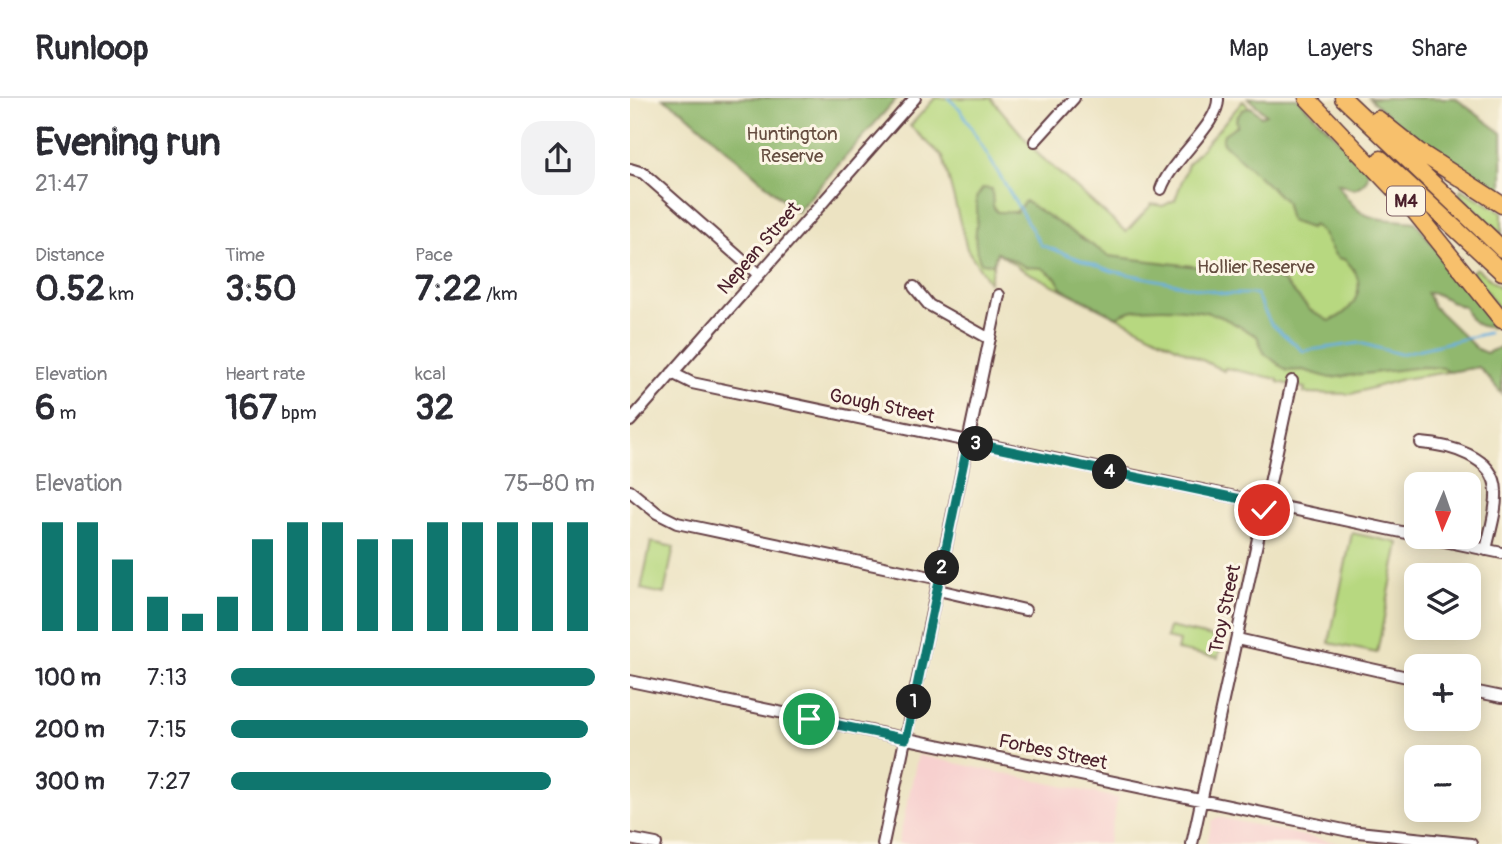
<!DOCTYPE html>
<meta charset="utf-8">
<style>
body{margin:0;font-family:Pangolin,sans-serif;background:#f2f2f3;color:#2b2b33;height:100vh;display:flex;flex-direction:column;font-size:26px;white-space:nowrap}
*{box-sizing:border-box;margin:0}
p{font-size:23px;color:#7c7c81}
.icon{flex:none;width:38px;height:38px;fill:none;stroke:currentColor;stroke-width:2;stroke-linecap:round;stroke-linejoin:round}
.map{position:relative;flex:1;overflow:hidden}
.side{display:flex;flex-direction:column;background:#fff;width:630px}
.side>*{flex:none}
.needle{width:46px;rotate:182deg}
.tools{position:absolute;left:774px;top:374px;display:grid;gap:14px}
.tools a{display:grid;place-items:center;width:77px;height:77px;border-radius:14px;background:#fff;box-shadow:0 4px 18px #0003;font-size:35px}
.pin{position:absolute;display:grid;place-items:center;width:60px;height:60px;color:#fff;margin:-30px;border:4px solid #fff;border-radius:50%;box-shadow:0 2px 7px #0007}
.km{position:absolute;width:35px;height:35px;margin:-18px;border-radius:50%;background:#222;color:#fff;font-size:19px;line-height:35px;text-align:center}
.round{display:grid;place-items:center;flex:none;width:74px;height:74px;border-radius:21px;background:#f2f2f3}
.headline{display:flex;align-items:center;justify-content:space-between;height:119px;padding:0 35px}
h1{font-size:38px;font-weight:700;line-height:52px}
.figures{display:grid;grid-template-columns:repeat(3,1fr);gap:10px;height:119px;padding:7px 35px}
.figures div{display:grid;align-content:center}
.figures b{font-size:35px;font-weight:700}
.figures small{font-size:19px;font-weight:400}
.figures p{font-size:19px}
.chart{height:196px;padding:14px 35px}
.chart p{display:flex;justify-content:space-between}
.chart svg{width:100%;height:126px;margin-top:7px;stroke:#0f766e;stroke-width:6}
ul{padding:0 35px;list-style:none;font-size:23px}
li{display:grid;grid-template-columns:112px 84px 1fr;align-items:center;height:52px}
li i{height:18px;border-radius:9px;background:#0f766e}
header{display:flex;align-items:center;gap:42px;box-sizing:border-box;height:98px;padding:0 35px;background:#fff;border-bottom:2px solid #e1e1e2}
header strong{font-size:33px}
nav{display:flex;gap:38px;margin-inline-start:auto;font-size:24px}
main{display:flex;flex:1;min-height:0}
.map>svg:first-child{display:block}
.built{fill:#f7d0cf}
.green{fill:#b7d880;stroke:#807c56;stroke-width:2}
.forest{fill:#91b86e;stroke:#6e6c4c;stroke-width:2}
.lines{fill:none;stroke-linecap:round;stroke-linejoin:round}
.stream{stroke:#69b0e0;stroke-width:2.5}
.minor-casing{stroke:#623c42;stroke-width:14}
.highway-casing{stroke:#623c42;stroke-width:19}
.minor{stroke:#fff;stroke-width:10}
.highway{stroke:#f7c06c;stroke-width:16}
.route-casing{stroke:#fff;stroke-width:14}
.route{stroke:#0f766e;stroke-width:9}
.labels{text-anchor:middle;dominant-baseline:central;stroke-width:6;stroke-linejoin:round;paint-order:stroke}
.shield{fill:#fcf5e5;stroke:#7f5f63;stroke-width:2}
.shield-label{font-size:18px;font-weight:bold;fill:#4a1f2b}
.park-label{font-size:19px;fill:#654d40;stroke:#fcf5e5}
.street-label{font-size:19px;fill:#4a1f2b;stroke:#fcf5e5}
</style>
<header>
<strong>Runloop</strong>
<nav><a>Map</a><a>Layers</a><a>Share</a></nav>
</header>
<main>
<section class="side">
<div class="headline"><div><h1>Evening run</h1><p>21:47</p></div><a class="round"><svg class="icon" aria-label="share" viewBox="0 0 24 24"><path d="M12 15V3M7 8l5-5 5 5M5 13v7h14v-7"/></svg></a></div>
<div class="figures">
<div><p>Distance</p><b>0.52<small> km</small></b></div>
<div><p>Time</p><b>3:50</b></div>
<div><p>Pace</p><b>7:22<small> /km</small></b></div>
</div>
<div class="figures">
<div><p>Elevation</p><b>6<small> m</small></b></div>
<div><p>Heart rate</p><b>167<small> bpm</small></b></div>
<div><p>kcal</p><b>32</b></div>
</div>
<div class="chart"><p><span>Elevation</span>75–80 m</p>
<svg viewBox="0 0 160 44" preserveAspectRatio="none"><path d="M5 44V6M15 44V6M25 44V19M35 44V32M45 44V38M55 44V32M65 44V12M75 44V6M85 44V6M95 44V12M105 44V12M115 44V6M125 44V6M135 44V6M145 44V6M155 44V6"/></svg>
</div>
<ul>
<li><b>100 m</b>7:13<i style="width:100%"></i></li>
<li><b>200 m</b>7:15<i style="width:98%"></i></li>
<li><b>300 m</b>7:27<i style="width:88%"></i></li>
</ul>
</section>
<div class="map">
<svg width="872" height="746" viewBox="0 0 872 746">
<rect width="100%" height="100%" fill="#fcf5e5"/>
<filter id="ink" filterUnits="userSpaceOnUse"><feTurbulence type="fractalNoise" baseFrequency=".0143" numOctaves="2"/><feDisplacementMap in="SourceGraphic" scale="14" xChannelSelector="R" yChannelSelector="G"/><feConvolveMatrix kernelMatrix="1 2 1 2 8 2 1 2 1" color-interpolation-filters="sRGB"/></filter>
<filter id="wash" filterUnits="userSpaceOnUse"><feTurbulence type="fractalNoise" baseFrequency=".00686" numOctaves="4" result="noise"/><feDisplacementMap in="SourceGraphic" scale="28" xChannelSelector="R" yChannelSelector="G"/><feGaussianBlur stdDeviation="1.57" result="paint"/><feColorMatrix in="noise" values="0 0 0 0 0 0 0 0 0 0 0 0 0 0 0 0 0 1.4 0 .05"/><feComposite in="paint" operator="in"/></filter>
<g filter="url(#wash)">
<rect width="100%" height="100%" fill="#ece3c2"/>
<path class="built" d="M288 657 488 700 478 746H268Z
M588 719 713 746H577L582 723Z"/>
<path class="green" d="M305 0H361L408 56 496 134 522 106 533 108 545 102 558 66 613 3 685 76 849 269 773 281 721 296 674 295 675 290 648 284V281L595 270 594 273 391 171 367 154 359 184 337 151 313 59 280 28Z
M831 91 872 114V136L829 96Z
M846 170 872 191V215L842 174Z
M722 435 769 445 747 555 699 545Z
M21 444 44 449 34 496 11 491Z
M539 529 592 541 588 560 547 552 549 543 536 540Z"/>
<path class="forest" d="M33 0H267L167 114 53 13Z
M618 0H667L738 70C739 82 735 86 724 91L707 85C732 126 740 119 785 124L864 225 865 229C849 231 840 224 834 209 820 205 812 195 797 195L803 208 847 251 856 255 871 249 872 242V296L849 269 819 274 813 270 793 269 700 280 673 272 657 273 634 255 627 238C614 232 597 220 584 216 561 210 505 205 487 219L432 191 426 180 412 170 396 169 367 154 363 166 351 165C339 137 351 127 346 100L353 90 362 91 363 108 367 114H386L395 103 479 158 587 171 623 166 654 184 680 212 699 223C725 214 741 185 716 163 710 158 712 164 706 158 697 148 696 134 683 127L680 130 660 123 655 103 592 44 594 36 607 27 606 21 612 12 621 9 631 18 636 16Z
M739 0H825L872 35V100C824 70 780 39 739 0Z"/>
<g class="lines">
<path class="stream" d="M318 0 330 11 411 147 482 173 597 196H626L641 226 673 253 730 245 770 256 858 235"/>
</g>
</g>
<g filter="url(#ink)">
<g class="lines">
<g class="minor-casing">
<path id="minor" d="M405 43 444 0
M0 71 13 75 128 176
M531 91C541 62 590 25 588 0
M284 189 299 207 360 241
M42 275 62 285 786 437
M0 323 285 0
M791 345C818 347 865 358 866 393 867 412 860 433 856 452
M0 393 27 415 47 425 310 481
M795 439 872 455
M308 492 395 512
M607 541 786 581
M0 583 719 733 841 746
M838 592 872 599
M0 741 26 746
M253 746 369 197
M562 746 662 283"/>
</g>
<g class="highway-casing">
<path id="highway" d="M677 0 781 109 872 222
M713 0 872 151
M748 21 788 53 872 107
M751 61 872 174"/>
</g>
<use href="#minor" class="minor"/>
<use href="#highway" class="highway"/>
</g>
</g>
<g class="lines" filter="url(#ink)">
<g class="route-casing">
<path id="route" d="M179 621 276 641 338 344 635 406 634 412"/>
</g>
<use href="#route" class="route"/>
</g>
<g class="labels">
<rect class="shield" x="757" y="88.5" width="38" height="29" rx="5"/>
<g class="shield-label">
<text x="776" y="103">M4</text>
</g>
<g class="park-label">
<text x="162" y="36">Huntington<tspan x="162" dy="22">Reserve</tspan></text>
<text x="626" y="169">Hollier Reserve</text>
</g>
<g class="street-label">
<text transform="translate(129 150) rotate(-49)">Nepean Street</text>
<text transform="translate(252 308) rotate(12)">Gough Street</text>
<text transform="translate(595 511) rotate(-78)">Troy Street</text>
<text transform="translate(423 654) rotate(12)">Forbes Street</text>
</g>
</g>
</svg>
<div class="tools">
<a><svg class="needle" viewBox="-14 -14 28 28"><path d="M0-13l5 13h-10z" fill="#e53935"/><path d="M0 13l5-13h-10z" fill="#7c7c81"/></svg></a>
<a><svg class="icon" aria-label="layers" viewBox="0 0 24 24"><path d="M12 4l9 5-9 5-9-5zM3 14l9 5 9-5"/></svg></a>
<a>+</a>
<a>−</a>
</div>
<div class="pin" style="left:179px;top:621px;background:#1e9e55"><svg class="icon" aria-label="arrive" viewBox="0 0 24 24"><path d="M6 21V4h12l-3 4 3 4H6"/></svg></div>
<div class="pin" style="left:634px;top:412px;background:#d93025"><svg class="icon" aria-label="check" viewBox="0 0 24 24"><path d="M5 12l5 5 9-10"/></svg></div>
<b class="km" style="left:284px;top:604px">1</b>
<b class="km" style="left:312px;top:470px">2</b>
<b class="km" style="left:346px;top:346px">3</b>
<b class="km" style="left:480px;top:374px">4</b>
</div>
</main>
